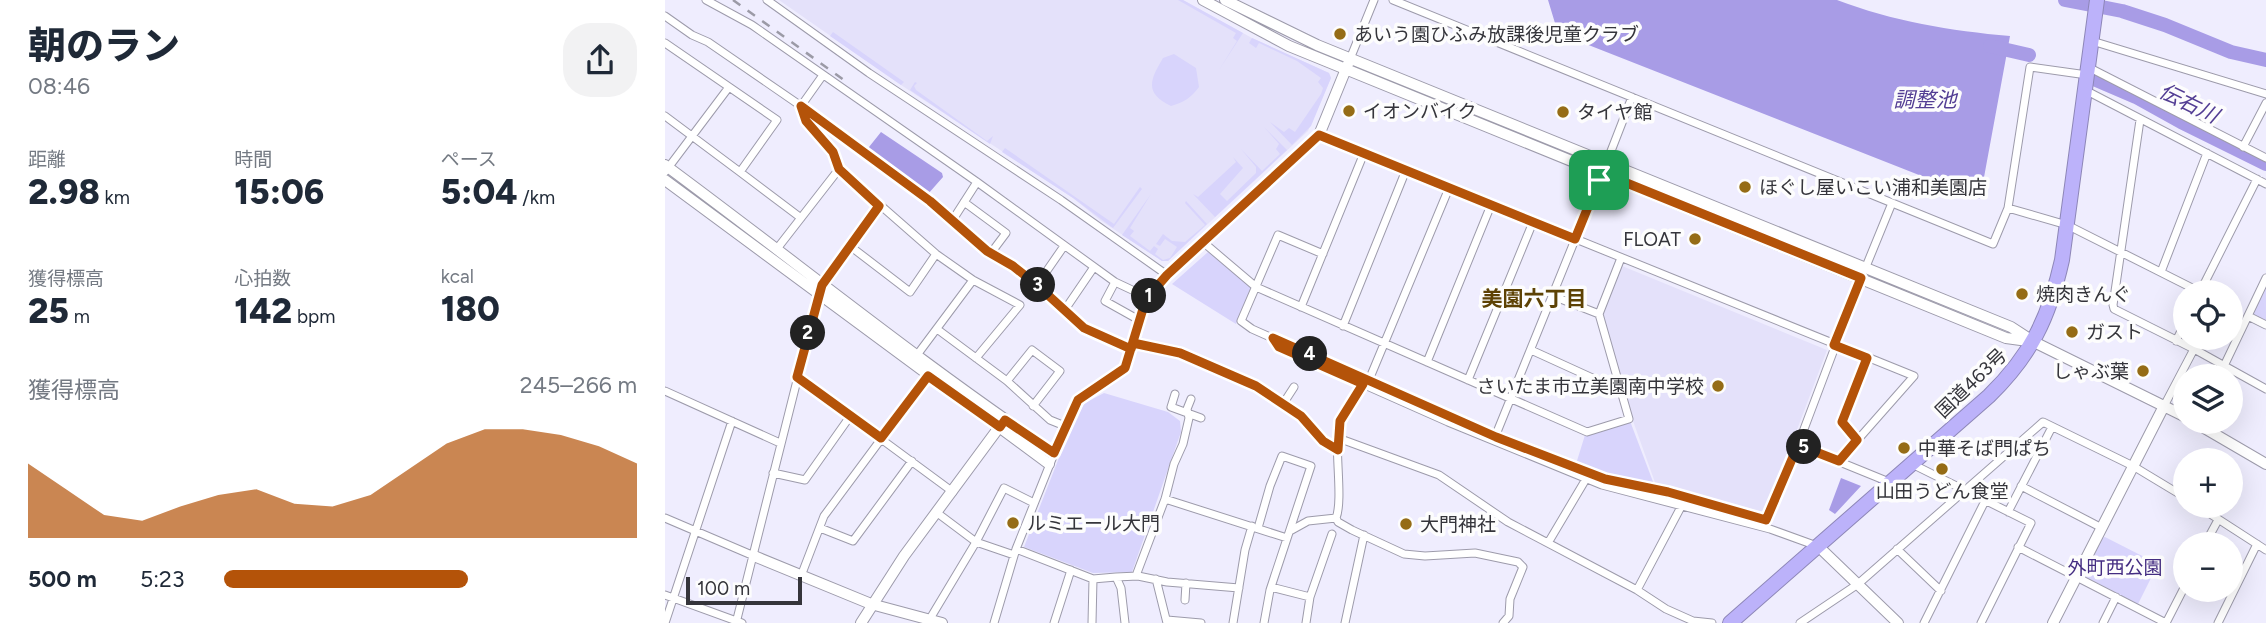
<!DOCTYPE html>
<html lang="ja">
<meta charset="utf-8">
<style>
body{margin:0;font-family:Figtree,"Noto Sans JP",sans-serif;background:#f2f2f3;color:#1f2937;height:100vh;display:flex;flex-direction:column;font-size:26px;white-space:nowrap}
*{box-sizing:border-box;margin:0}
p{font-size:23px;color:#747a83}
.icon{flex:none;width:38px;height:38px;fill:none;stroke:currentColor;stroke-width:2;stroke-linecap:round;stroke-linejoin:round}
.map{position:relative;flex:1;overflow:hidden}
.side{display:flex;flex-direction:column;background:#fff;width:665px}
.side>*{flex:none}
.buttons{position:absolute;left:1508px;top:280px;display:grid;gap:14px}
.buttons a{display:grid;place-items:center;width:70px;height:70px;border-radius:50%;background:#fff;box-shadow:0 7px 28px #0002;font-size:35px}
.scale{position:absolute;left:21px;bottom:18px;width:116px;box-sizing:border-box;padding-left:7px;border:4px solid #35353b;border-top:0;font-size:19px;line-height:24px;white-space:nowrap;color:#35353b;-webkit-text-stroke:5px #fdfdfd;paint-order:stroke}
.pin{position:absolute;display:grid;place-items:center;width:60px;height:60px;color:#fff;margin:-30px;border-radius:14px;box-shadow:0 4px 10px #0006}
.km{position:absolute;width:35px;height:35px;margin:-18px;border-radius:50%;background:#222;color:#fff;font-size:19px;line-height:35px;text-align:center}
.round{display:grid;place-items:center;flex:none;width:74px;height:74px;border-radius:28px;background:#f2f2f3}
.head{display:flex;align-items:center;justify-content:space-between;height:119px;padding:0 28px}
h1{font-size:38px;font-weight:800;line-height:52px}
.metrics{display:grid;grid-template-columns:repeat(3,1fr);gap:10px;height:119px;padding:7px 28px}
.metrics div{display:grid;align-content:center}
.metrics b{font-size:35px;font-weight:800}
.metrics small{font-size:19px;font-weight:400}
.metrics p{font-size:19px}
.chart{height:196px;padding:14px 28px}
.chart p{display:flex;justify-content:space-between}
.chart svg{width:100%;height:126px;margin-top:7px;fill:#b45309;opacity:.7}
ul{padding:0 28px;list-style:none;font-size:23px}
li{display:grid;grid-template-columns:112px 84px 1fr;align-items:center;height:52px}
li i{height:18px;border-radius:9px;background:#b45309}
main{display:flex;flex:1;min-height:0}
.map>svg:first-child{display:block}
.built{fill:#e4e1fa}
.green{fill:#d8d4fc}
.water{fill:#a89ce6}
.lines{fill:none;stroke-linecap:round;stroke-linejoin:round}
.river{stroke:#a89ce6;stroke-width:14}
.street-casing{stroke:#9d9bab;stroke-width:9}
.secondary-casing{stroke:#9d9bab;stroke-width:12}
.highway-casing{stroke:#8d86b7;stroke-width:16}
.street{stroke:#fff;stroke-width:7}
.secondary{stroke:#fff;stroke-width:10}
.highway{stroke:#bcb2fa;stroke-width:14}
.rail{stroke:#9b9aa6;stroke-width:2.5;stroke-dasharray:9 9;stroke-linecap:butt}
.route-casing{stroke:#fff;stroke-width:14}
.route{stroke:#b45309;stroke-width:9}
.poi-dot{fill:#956c16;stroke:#fdfdfd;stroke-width:2.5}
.labels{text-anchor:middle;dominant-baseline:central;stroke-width:7;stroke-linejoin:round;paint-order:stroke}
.poi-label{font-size:19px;fill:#35353b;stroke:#fdfdfd;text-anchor:start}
.street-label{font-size:19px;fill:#35353b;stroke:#fdfdfd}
.park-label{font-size:19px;fill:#442d82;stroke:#fdfdfd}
.water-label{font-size:21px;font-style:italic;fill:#533e94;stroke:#fdfdfd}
.neighbourhood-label{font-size:21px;font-weight:bold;fill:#5d4204;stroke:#fdfdfd}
</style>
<main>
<section class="side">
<div class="head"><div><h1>朝のラン</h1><p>08:46</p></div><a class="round"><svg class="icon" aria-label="share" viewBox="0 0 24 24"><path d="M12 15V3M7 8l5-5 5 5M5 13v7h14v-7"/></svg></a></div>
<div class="metrics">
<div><p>距離</p><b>2.98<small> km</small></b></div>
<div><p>時間</p><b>15:06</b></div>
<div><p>ペース</p><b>5:04<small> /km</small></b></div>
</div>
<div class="metrics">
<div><p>獲得標高</p><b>25<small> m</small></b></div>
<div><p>心拍数</p><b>142<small> bpm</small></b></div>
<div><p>kcal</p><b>180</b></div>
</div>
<div class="chart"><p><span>獲得標高</span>245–266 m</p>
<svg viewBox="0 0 160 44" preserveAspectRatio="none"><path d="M0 44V18L10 27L20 36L30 38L40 33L50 29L60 27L70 32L80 33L90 29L100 20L110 11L120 6L130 6L140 8L150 12L160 18V44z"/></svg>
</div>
<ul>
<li><b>500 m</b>5:23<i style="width:59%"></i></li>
</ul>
</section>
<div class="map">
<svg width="1601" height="623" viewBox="0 0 1601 623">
<rect width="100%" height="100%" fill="#efedfe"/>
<path class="built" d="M114 0H518L587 38 664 73 666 78 643 131 503 261H497L435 220 408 198 236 85Z
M957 266 1162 350 1099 517 992 488 968 421 937 316Z"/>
<path class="green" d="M513 0H518L578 33 554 70 572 41 568 38 571 33Z
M168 32 239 82 236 85 165 36Z
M587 38 664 73 666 78 646 126 627 145 605 122 619 132 624 128 630 132 656 94 658 88 653 82 656 78 632 61 594 43 591 48 584 43Z
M509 54 531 68 534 87C526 98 519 102 506 106 479 93 485 80 498 58Z
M250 82 252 83 249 86 251 90 322 141 328 136 325 144 245 90Z
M599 127 622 150 550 217 528 194 533 197 571 162 568 157 578 168 555 194 562 201 591 173V167L576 149 597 171 615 154 611 149 614 144Z
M340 148 449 224 475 187 477 189 448 228 408 198 337 152Z
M486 194 465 228 469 231 465 236 485 251 489 246 493 249 490 254 498 260 505 258 512 247 500 239 495 246 491 244 498 234 507 241 520 242 540 225 520 203 521 201 542 224 503 261H497L457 235Z
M543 252 588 288 571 324 507 284Z
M1601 282V322L1588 315 1586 311Z
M439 393 503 412 515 421 516 432 467 572 428 573 359 547 410 417 420 403Z
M965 421 990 487 940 476 911 464 920 435Z
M1440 537 1493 564 1473 604 1420 577 1419 574 1437 538Z"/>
<path class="water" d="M883 0H1172C1227 21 1286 31 1345 36L1315 199 893 33Z
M216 132 277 173 278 177 263 194 205 151 204 147Z
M1176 478 1196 486 1170 514 1164 510Z"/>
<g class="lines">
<path class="river" d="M1400 0 1457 11 1500 25 1566 52 1601 60
M1325 46 1364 55
M1429 79 1471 97 1516 122 1601 164"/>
<g class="street-casing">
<path id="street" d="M41 0 87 25 312 182 450 282 482 297
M102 0 204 73 396 200 502 275 481 299 460 368 413 400 407 409 351 549 329 623
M728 0 1328 244 1343 208 1365 67 1422 75
M0 16 27 35 43 42 136 106 263 200 322 251 348 266 372 285 419 328 466 349
M1427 41 1601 94
M0 43 112 120 75 172 136 218
M685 59 709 0
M1423 67 1601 158
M158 75 136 106 141 121 168 152 174 169 271 254 308 280 355 305 311 358
M1420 90 1601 184
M0 116 75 172
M1475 120 1448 305 1449 309 1529 349 1601 389
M654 135 1249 376 1174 461
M1578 147 1601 103
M941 164 967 97
M0 172 64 87
M299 202 341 233 326 253
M1343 208 1402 225 1535 292 1592 179
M287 221 312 182
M538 242 591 287 922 432 964 419 934 314 956 258
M185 246 245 292 271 254
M111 250 174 169
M658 254 613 235 576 321 587 329 830 437 940 479 1003 492 1101 520 1133 445 1196 278
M1200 269 1227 203
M1496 272 1542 153
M450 282 440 301 474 320
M372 285 399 246
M888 296 934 314
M636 307 699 153
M399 311 429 267
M1583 316 1601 325
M678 326 741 170
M272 329 342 381 385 420 400 426
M608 338 614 347 783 422 937 485 1105 529 1152 546
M1511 341 1521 321
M468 343 515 353 591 386 636 417 658 441 673 450
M866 350 956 391
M252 355 308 280
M762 362 826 205
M1559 366 1601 278
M132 377 288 492
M704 380 784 188
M803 380 868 222
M342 381 367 350 395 371 368 406
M0 391 115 443
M510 394 506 407 536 418
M526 399 522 409 524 418 518 444 509 464 500 499 472 573 473 576 502 582 574 588
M618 404 629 387
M1499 406 1529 349
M830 437 937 173
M673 438 774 475 843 522 972 590 1001 609 1028 621 1047 623
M1192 440 1177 422 1202 358
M1133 445 1224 482
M1247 464 1366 523 1316 623
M108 473 140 480 186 415
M1356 486 1437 528
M500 499 622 538
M1533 506 1601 550
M271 512 311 542 349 555
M1343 512 1387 427
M0 518 89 556
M671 518 673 522 687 530 739 554 760 556 810 553 853 562 858 567 845 599 844 616 838 623
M155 528 188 541 247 461
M593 528 605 486 617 456 646 466 605 590 599 623
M625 531 643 521 671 518C678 501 670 453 673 431 675 414 689 398 698 384
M883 543 921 479
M1540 544 1553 520
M1353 547 1501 623
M351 549 428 579 451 577 456 588 460 623
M1232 549 1276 591
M136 576 159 516 263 376
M451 577 473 576
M491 579 502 623
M606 587 645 597
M972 590 1017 505
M0 595 77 623
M520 600 521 583
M502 620 536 623
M263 622 311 542 339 488 369 503
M0 623 67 421
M71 623 154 293 214 206
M389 623 406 570
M427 623 428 579
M568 623 580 550 587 526
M641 623 645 597 667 534
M680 623 699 535
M1135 623 1193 584 1378 422 1468 466 1521 498
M1259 623 1320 501
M1438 623 1451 597
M1501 623 1521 584
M1553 623 1592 544"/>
</g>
<g class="secondary-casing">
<path id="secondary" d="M538 0 624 46 1341 338 1363 341
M560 0 652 45 1346 327 1369 342 1521 417
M0 165C130 261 255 363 389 453
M0 180 384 464
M502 275 654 135 683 64
M1529 422 1601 464
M1153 546 1233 623
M89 556 206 604 277 623
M196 623 239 556 338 422
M1388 623 1499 406"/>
</g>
<g class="highway-casing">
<path id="highway" d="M1065 623 1324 396C1366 355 1384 318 1397 260L1432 0"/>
</g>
<use href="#street" class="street"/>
<use href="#secondary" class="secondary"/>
<use href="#highway" class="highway"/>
<path class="rail" d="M68 0 179 80"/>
</g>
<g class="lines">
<g class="route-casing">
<path id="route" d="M934 180 910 239 654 135 502 275 481 299 460 368 413 400 389 453 340 420 335 427 263 376 216 438 132 377 157 285 214 206 174 169 168 152 141 121 136 106 265 201 322 251 348 266 372 285 419 328 466 349 468 343 515 353 591 386 636 416 658 441 673 450 675 421 698 384 614 347 608 338 831 437 940 479 1003 492 1101 520 1133 445 1174 461 1192 440 1177 422 1202 358 1169 345 1196 278 937 173 934 180"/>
</g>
<use href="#route" class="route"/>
</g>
<g class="poi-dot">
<circle cx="675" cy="34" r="7"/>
<circle cx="684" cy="111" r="7"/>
<circle cx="898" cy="112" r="7"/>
<circle cx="1080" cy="187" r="7"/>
<circle cx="1030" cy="239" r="7"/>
<circle cx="1357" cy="294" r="7"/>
<circle cx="1407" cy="332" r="7"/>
<circle cx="1478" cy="371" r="7"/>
<circle cx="1053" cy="386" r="7"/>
<circle cx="1239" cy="448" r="7"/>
<circle cx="1277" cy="469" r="7"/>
<circle cx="348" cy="523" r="7"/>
<circle cx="741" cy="524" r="7"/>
</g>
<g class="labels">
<g class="poi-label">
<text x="689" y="34">あいう園ひふみ放課後児童クラブ</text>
<text x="698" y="111">イオンバイク</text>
<text x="912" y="112">タイヤ館</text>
<text x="1094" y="187">ほぐし屋いこい浦和美園店</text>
<text x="1016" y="239" text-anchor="end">FLOAT</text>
<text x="1371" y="294">焼肉きんぐ</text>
<text x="1421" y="332">ガスト</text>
<text x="1464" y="371" text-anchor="end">しゃぶ葉</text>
<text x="1039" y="386" text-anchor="end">さいたま市立美園南中学校</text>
<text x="1253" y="448">中華そば門ぱち</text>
<text x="1277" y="491" text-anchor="middle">山田うどん食堂</text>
<text x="362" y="523">ルミエール大門</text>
<text x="755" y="524">大門神社</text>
</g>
<g class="street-label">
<text transform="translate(1306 383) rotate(-44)">国道463号</text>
</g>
<g class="park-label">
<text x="1450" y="567">外町西公園</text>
</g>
<g class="water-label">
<text x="1260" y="99">調整池</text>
<text transform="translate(1524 103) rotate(26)">伝右川</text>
</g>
<g class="neighbourhood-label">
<text x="869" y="298">美園六丁目</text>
</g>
</g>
</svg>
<div class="buttons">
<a><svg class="icon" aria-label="locate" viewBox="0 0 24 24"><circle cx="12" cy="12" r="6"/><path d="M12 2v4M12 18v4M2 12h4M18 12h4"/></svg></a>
<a><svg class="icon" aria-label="layers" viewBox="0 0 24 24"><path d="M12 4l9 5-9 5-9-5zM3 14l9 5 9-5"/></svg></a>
<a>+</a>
<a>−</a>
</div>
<div class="scale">100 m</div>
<div class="pin" style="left:934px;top:180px;background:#1e9e55"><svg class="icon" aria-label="arrive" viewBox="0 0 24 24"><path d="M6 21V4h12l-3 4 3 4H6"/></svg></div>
<b class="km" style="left:484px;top:296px">1</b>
<b class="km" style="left:143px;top:333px">2</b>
<b class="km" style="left:373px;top:285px">3</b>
<b class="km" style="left:645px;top:354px">4</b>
<b class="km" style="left:1139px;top:447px">5</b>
</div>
</main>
